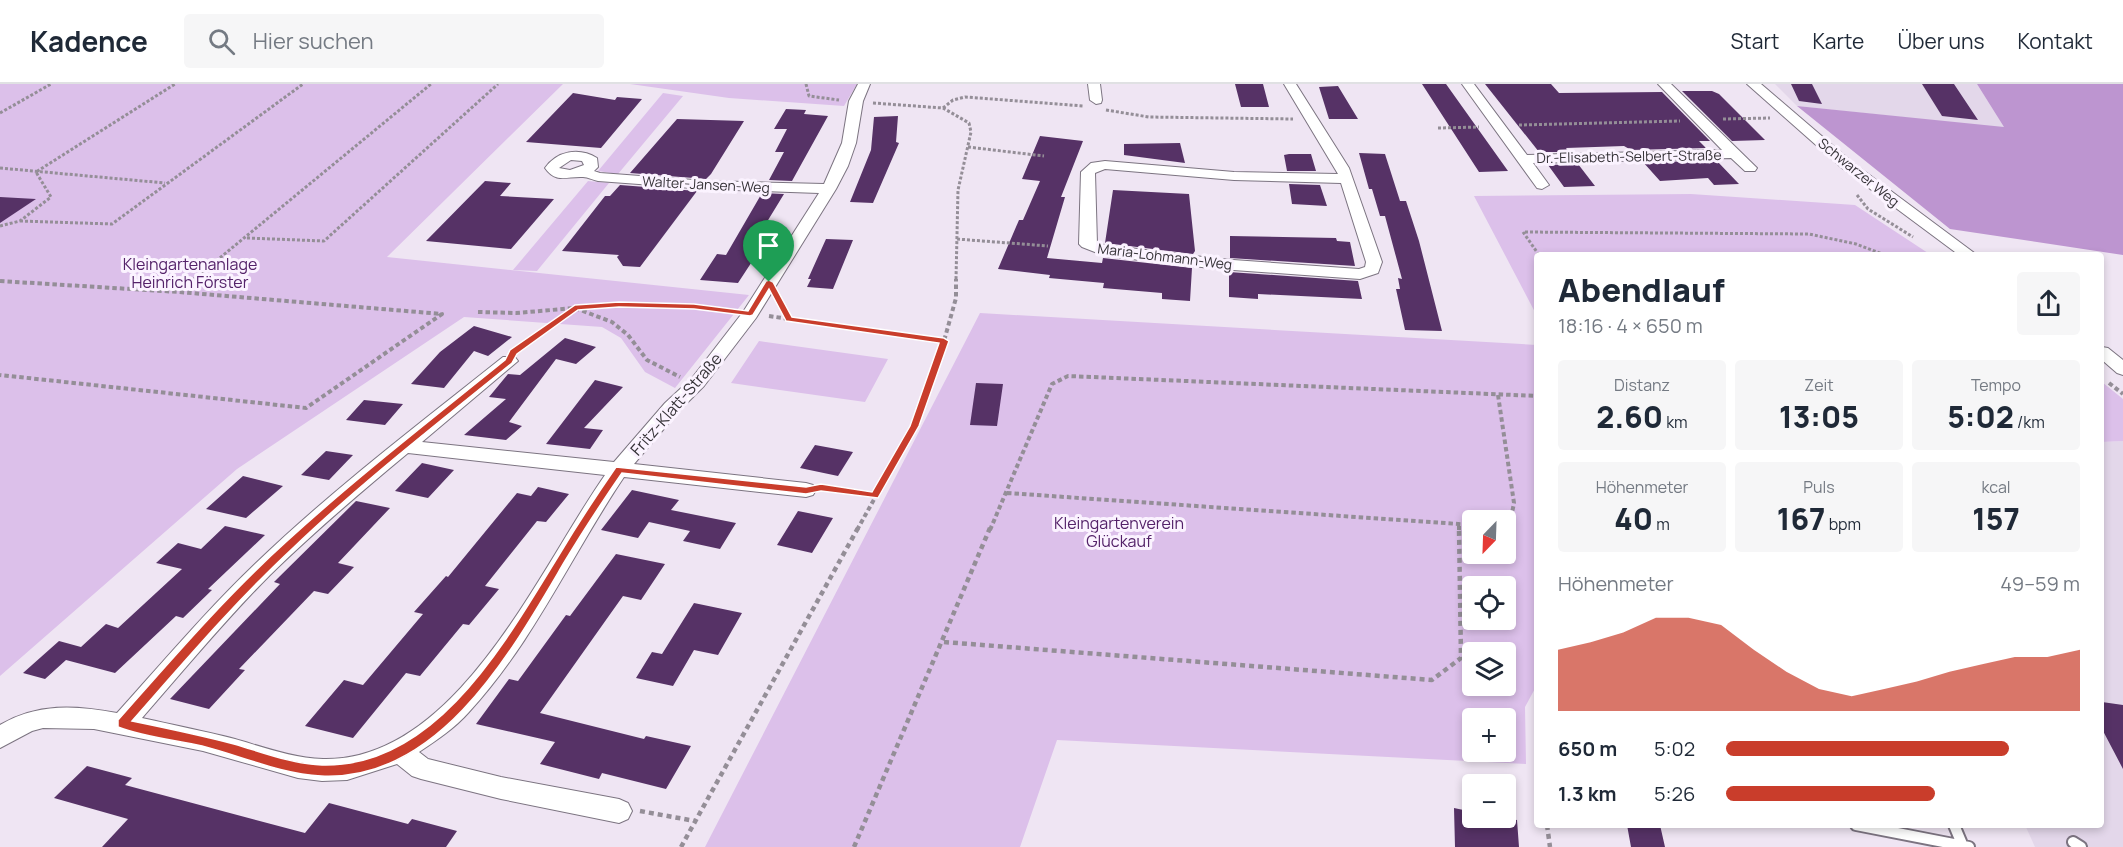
<!DOCTYPE html>
<html lang="de">
<meta charset="utf-8">
<style>
body{margin:0;font-family:Manrope,sans-serif;background:#f6f6f7;color:#1f2937;height:100vh;display:flex;flex-direction:column;font-size:22px;white-space:nowrap}
*{box-sizing:border-box;margin:0}
p{font-size:20px;color:#747a83}
.icon{flex:none;width:33px;height:33px;fill:none;stroke:currentColor;stroke-width:2;stroke-linecap:round;stroke-linejoin:round}
.map{position:relative;flex:1;overflow:hidden}
.details{position:absolute;left:1534px;top:168px;width:570px;height:576px;display:flex;flex-direction:column;background:#fff;border-radius:6px;box-shadow:0 3px 9px #0003}
.details>*{flex:none}
.needle{width:39px;rotate:203deg}
.controls{position:absolute;left:1462px;top:426px;display:grid;gap:12px}
.controls a{display:grid;place-items:center;width:54px;height:54px;border-radius:6px;background:#fff;box-shadow:0 3px 9px #0003;font-size:30px}
.pin{position:absolute;display:grid;place-items:center;width:51px;height:51px;color:#fff;margin:-62px -26px;border-radius:50% 50% 50% 0;rotate:-45deg;box-shadow:0 0 6px #0007}
.pin .icon{rotate:45deg}
.round{display:grid;place-items:center;flex:none;width:63px;height:63px;border-radius:6px;background:#f6f6f7}
.head{display:flex;align-items:center;justify-content:space-between;height:102px;padding:0 24px}
h1{font-size:33px;font-weight:800;line-height:45px}
.figures{display:grid;grid-template-columns:repeat(3,1fr);gap:9px;height:102px;padding:6px 24px}
.figures div{display:grid;align-content:center;border-radius:6px;background:#f6f6f7;text-align:center}
.figures b{font-size:30px;font-weight:800}
.figures small{font-size:16px;font-weight:400}
.figures p{font-size:16px}
.chart{height:168px;padding:12px 24px}
.chart p{display:flex;justify-content:space-between}
.chart svg{width:100%;height:108px;margin-top:6px;fill:#c93d2b;opacity:.7}
ul{padding:0 24px;list-style:none;font-size:20px}
li{display:grid;grid-template-columns:96px 72px 1fr;align-items:center;height:45px}
li i{height:15px;border-radius:8px;background:#c93d2b}
header{display:flex;align-items:center;gap:36px;box-sizing:border-box;height:84px;padding:0 30px;background:#fff;border-bottom:2px solid #e0e1e3}
header strong{font-size:28px}
nav{display:flex;gap:33px;margin-inline-start:auto;font-size:21px}
.search{width:420px;height:54px;background:#f6f6f7;display:flex;align-items:center;gap:15px;box-sizing:border-box;padding:0 21px;border-radius:6px;color:#747a83;font-size:22px}
.map>svg:first-child{display:block}
.built{fill:#e3d7ea}
.green{fill:#dcc0ea;fill-rule:evenodd}
.forest{fill:#bd95d0}
.building{fill:#563266}
.lines{fill:none;stroke-linecap:round;stroke-linejoin:round}
.service-casing{stroke:#7c7481;stroke-width:14}
.minor-casing{stroke:#7c7481;stroke-width:2}
.path-far2{stroke:#948e97;stroke-width:3;stroke-dasharray:3 2;stroke-linecap:butt}
.path-far1{stroke:#948e97;stroke-width:4;stroke-dasharray:4.5 3;stroke-linecap:butt}
.path{stroke:#948e97;stroke-width:4.5;stroke-dasharray:5 4;stroke-linecap:butt}
.service{stroke:#fff;stroke-width:10}
.minor{fill:#fff;fill-rule:evenodd}
.route{fill:#c93d2b;stroke:#fff;stroke-width:1.5;fill-rule:evenodd}
.labels{text-anchor:middle;dominant-baseline:central;stroke-width:6;stroke-linejoin:round;paint-order:stroke}
.far-street-label{font-size:14px;fill:#363338;stroke:#fbf3ff}
.park-label{font-size:16px;fill:#542269;stroke:#fbf3ff}
.street-label{font-size:16px;fill:#363338;stroke:#fbf3ff}
</style>
<header>
<strong>Kadence</strong>
<div class="search"><svg class="icon" aria-label="search" viewBox="0 0 24 24"><circle cx="10" cy="10" r="6"/><path d="M15 15l6 6"/></svg>Hier suchen</div>
<nav><a>Start</a><a>Karte</a><a>Über uns</a><a>Kontakt</a></nav>
</header>
<div class="map">
<svg width="2123" height="763" viewBox="0 0 2123 763">
<rect width="100%" height="100%" fill="#efe5f3"/>
<path class="built" d="M1775 0H1977L2005 44 1797 22Z
M2123 357V763H2035L2025 741H2102V358Z"/>
<path class="green" d="M0 0H563L387 173 749 211 675 304 645 288 621 254 602 243 464 233 237 385 0 592Z
M630 0H857L844 22 729 14Z
M663 9 683 12 618 90 598 87Z
M588 97 609 99 537 187 513 186Z
M1691 110 1855 121 1931 171H1538L1537 232 1474 112Z
M980 229 1537 261 1538 599 1525 623 1526 680 1057 656 1020 763H705ZM1473 436H1506V470H1473ZM1473 502H1506V536H1473ZM1473 568H1506V602H1473ZM1473 634H1506V668H1473Z
M759 257 888 275 865 318 731 299Z
M2102 298 2123 315V357L2102 358Z"/>
<path class="forest" d="M1977 0H2123V171L1950 145 1797 22 2004 43Z"/>
<path class="building" d="M1235 0H1263L1269 23H1241Z
M1422 0H1446L1508 87 1479 88Z
M1485 0H1551L1559 9 1662 8 1710 57H1699L1706 64 1631 66 1624 62 1566 64 1569 68H1539Z
M1791 0H1812L1822 20 1799 17Z
M1922 0H1954L1978 36 1942 32Z
M1338 2 1358 35H1329L1319 3Z
M1682 7H1712L1719 10 1765 56 1732 57Z
M573 9 615 16 617 13 642 15 601 64 526 58Z
M786 25 806 26 804 30 828 32 792 97 769 96 784 68H775L787 45H774Z
M898 32 896 58 899 59 873 119 850 118 871 66 874 33Z
M677 35 744 37 711 90 706 95 630 89Z
M1040 52 1083 57 1061 113H1065L1047 174 1102 179 1103 174 1192 184 1190 217 1162 215V209L1103 204 1104 199 1049 194 1050 191 998 185 1019 136H1023L1040 97 1022 95Z
M1180 59 1185 79 1124 71V60Z
M1359 69 1385 70 1400 117H1406L1419 157 1442 247 1405 246 1396 205H1400L1398 194 1402 195 1385 132H1380L1372 105H1369Z
M1289 70H1311L1316 87H1287L1284 71Z
M1717 77 1739 100 1714 101 1708 94 1660 97 1643 78Z
M1578 80 1595 102 1564 103 1548 81Z
M485 97 511 99 500 112 554 115 511 165 426 157Z
M1289 100 1320 101 1327 122 1292 120Z
M620 101 697 107 640 183 623 182 617 173 619 171 562 167 605 112H610Z
M1113 106 1189 110 1195 167 1193 170 1105 159Z
M762 109 784 110 762 146 772 147 738 199 700 196 717 170 726 171Z
M0 113 36 115 0 139Z
M1230 152 1336 154 1337 157 1350 158 1355 182 1230 174Z
M826 155 853 156 833 205 807 203 811 195H808Z
M1229 188 1358 197 1362 215 1258 210V215L1229 213Z
M474 242 512 253 488 272 474 267 444 304 411 300 440 268Z
M565 254 596 263 576 280 556 275 509 338 522 342 506 356 464 351 506 315 489 313 508 290 520 291Z
M595 296 623 303 584 344 603 346 590 365 546 360Z
M976 299 1003 300 997 342 970 341Z
M364 316 403 320 385 341 346 336Z
M815 361 853 368 838 392 800 384Z
M326 367 353 371 329 396 301 391Z
M422 379 454 386 428 414 395 407Z
M243 392 283 402 246 434 206 425Z
M538 403 569 410 546 438 537 437 485 502 499 505 469 541 463 540 420 592 406 589 353 654 305 642 344 596 363 601 423 530 414 528 446 492 448 493 517 409 531 412Z
M632 406 679 416 671 426 736 439 720 465 683 457 690 447 649 438 638 454 601 446Z
M356 417 390 424 338 479 354 483 328 510 314 507 239 585 245 586 209 625 170 615 280 500 274 498Z
M798 427 833 434 812 469 777 461Z
M225 442 265 451 208 505 212 506 183 534 176 532 115 589 66 576 45 595 23 589 59 557 81 563 106 540 118 544 182 485 156 479 178 459 201 465Z
M616 470 665 480 641 516 623 512 540 629 644 655 646 652 691 662 666 705 602 689 599 695 540 680 555 658 476 640 509 595 518 597 566 531 570 532Z
M694 519 742 529 718 571 694 566 673 602 636 594 652 568 662 570Z
M2102 618 2123 621V685L2102 645Z
M87 682 132 694 125 701 305 749 329 719 408 740 412 735 457 747 446 763H102L128 735 54 714Z
M1454 724 1473 728V734H1502L1517 736 1519 763H1455Z
M1627 741H1660L1665 763H1631Z"/>
<g class="lines">
<g class="service-casing">
<path id="service" d="M1856 741 1969 763
M1954 741 1962 760
M2073 758 2081 763"/>
</g>
<g class="minor-casing">
<path id="minor" d="M858 0H870L863 17 856 59 848 82 836 105 756 234 704 302 679 327 634 380 806 399 813 401 816 406 813 411 806 413 624 393C572 470 533 559 469 628 455 644 437 656 419 668L428 675 501 693 619 715 628 719 632 727 628 735 619 739 501 715 421 695 412 692 397 680 347 696 322 697 298 694 203 667 94 645 43 644 32 647 0 664V641C37 619 75 621 117 629 162 579 206 527 255 480 333 405 419 340 503 273H515L518 277 422 358 614 378 665 319 692 294 743 228 819 109 707 105 598 97C593 96 588 93 583 93 567 92 556 100 545 84 557 67 579 63 597 74L598 83 594 87 600 89 707 97 824 100 842 59 849 17ZM571 76 582 77 584 81 570 86 559 84ZM408 369 605 391C539 485 457 678 323 675 293 674 263 663 235 655 204 647 173 641 142 634 184 586 225 536 270 491 314 448 361 408 408 369Z
M1088 0H1100L1102 16 1101 19 1096 20 1090 16Z
M1284 0H1296L1349 84 1382 178 1378 189 1360 195 1219 185 1105 172 1082 163 1079 160 1081 88 1091 79 1105 77 1234 88 1338 90ZM1105 85 1234 96 1341 99 1366 178 1365 183 1359 185 1219 175 1097 160 1095 89Z
M1462 0H1474L1527 71 1722 66 1658 0H1671L1757 84 1755 87H1745L1731 74 1533 79 1549 101 1542 105 1537 104Z
M1747 0H1761L1852 78 1977 171H1959L1842 84Z
M2102 263 2108 264 2123 276V291L2117 289 2102 276Z"/>
</g>
<path class="path-far2" d="M806 0 809 12 839 16
M873 19 943 24 969 39 971 48 958 106 956 196
M943 24 953 16 965 13 1084 22
M1106 26 1149 33 1293 35
M0 29 51 0
M1723 35 1770 34
M1519 41 1680 37
M1438 44 1479 43
M968 63 1044 72
M0 84 165 99
M1857 111 1868 125 1913 153
M20 137 112 140 303 0
M0 142 20 137 51 113 36 88 175 0
M247 154 324 157 498 0
M957 155 1048 162
M1539 171 1523 148 1809 150 1856 160 1885 171
M193 196 431 0"/>
<path class="path-far1" d="M0 197 179 208 442 230 306 324 0 291
M180 207 195 195
M778 216 789 235 944 257
M478 228 516 229 575 224 612 238 628 251 647 276 680 293
M769 232 789 235
M519 264 575 224 619 220 694 222 729 227
M2109 299 2123 310
M1498 311 1514 419 1511 434 1506 436
M825 404 875 412
M1007 409 1473 441
M1459 442V446
M857 446 915 342 944 257 956 214V195
M990 446 1052 300 1068 292 1538 312"/>
<path class="path" d="M944 558 1432 596 1461 574 1459 444
M640 727 695 737
M1547 741 1550 763
M681 763 858 444
M854 763 990 444"/>
<use href="#service" class="service"/>
<use href="#minor" class="minor"/>
</g>
<path class="route" d="M769 196 773 198 792 233 944 254 949 257 919 342 878 414 821 407 806 410 622 389C602 418 583 447 565 477 513 565 441 698 321 692 281 690 241 672 202 662 174 656 144 653 118 643V636C172 575 226 512 287 457 357 393 432 335 505 276L510 266 575 221 619 218 694 220 748 227 766 197ZM769 205 786 237 939 259 910 342 872 408 821 400 806 403 616 383C596 412 577 441 559 471 507 555 437 684 322 681 292 680 262 668 234 660 200 651 166 644 132 637 184 578 235 518 293 464 362 398 438 339 512 279L517 270 578 226 619 223 694 225 750 232 753 231Z"/>
<g class="labels">
<g class="far-street-label">
<text transform="translate(1629 72) rotate(-1)">Dr.-Elisabeth-Selbert-Straße</text>
<text transform="translate(1859 88) rotate(39)">Schwarzer Weg</text>
<text transform="translate(706 100) rotate(3)">Walter-Jansen-Weg</text>
<text transform="translate(1165 172) rotate(7)">Maria-Lohmann-Weg</text>
</g>
<g class="park-label">
<text x="190" y="180">Kleingartenanlage<tspan x="190" dy="18">Heinrich Förster</tspan></text>
<text x="1119" y="439">Kleingartenverein<tspan x="1119" dy="18">Glückauf</tspan></text>
</g>
<g class="street-label">
<text transform="translate(676 320) rotate(-49)">Fritz-Klatt-Straße</text>
</g>
</g>
</svg>
<div class="controls">
<a><svg class="needle" viewBox="-14 -14 28 28"><path d="M0-13l5 13h-10z" fill="#e53935"/><path d="M0 13l5-13h-10z" fill="#747a83"/></svg></a>
<a><svg class="icon" aria-label="locate" viewBox="0 0 24 24"><circle cx="12" cy="12" r="6"/><path d="M12 2v4M12 18v4M2 12h4M18 12h4"/></svg></a>
<a><svg class="icon" aria-label="layers" viewBox="0 0 24 24"><path d="M12 4l9 5-9 5-9-5zM3 14l9 5 9-5"/></svg></a>
<a>+</a>
<a>−</a>
</div>
<div class="pin" style="left:769px;top:198px;background:#1e9e55"><svg class="icon" aria-label="arrive" viewBox="0 0 24 24"><path d="M6 21V4h12l-3 4 3 4H6"/></svg></div>
<section class="details">
<div class="head"><div><h1>Abendlauf</h1><p>18:16 · 4 × 650 m</p></div><a class="round"><svg class="icon" aria-label="share" viewBox="0 0 24 24"><path d="M12 15V3M7 8l5-5 5 5M5 13v7h14v-7"/></svg></a></div>
<div class="figures">
<div><p>Distanz</p><b>2.60<small> km</small></b></div>
<div><p>Zeit</p><b>13:05</b></div>
<div><p>Tempo</p><b>5:02<small> /km</small></b></div>
</div>
<div class="figures">
<div><p>Höhenmeter</p><b>40<small> m</small></b></div>
<div><p>Puls</p><b>167<small> bpm</small></b></div>
<div><p>kcal</p><b>157</b></div>
</div>
<div class="chart"><p><span>Höhenmeter</span>49–59 m</p>
<svg viewBox="0 0 160 44" preserveAspectRatio="none"><path d="M0 44V19L10 16L20 12L30 6L40 6L50 9L60 19L70 28L80 35L90 38L100 35L110 32L120 28L130 25L140 22L150 22L160 19V44z"/></svg>
</div>
<ul>
<li><b>650 m</b>5:02<i style="width:80%"></i></li>
<li><b>1.3 km</b>5:26<i style="width:59%"></i></li>
</ul>
</section>
</div>
